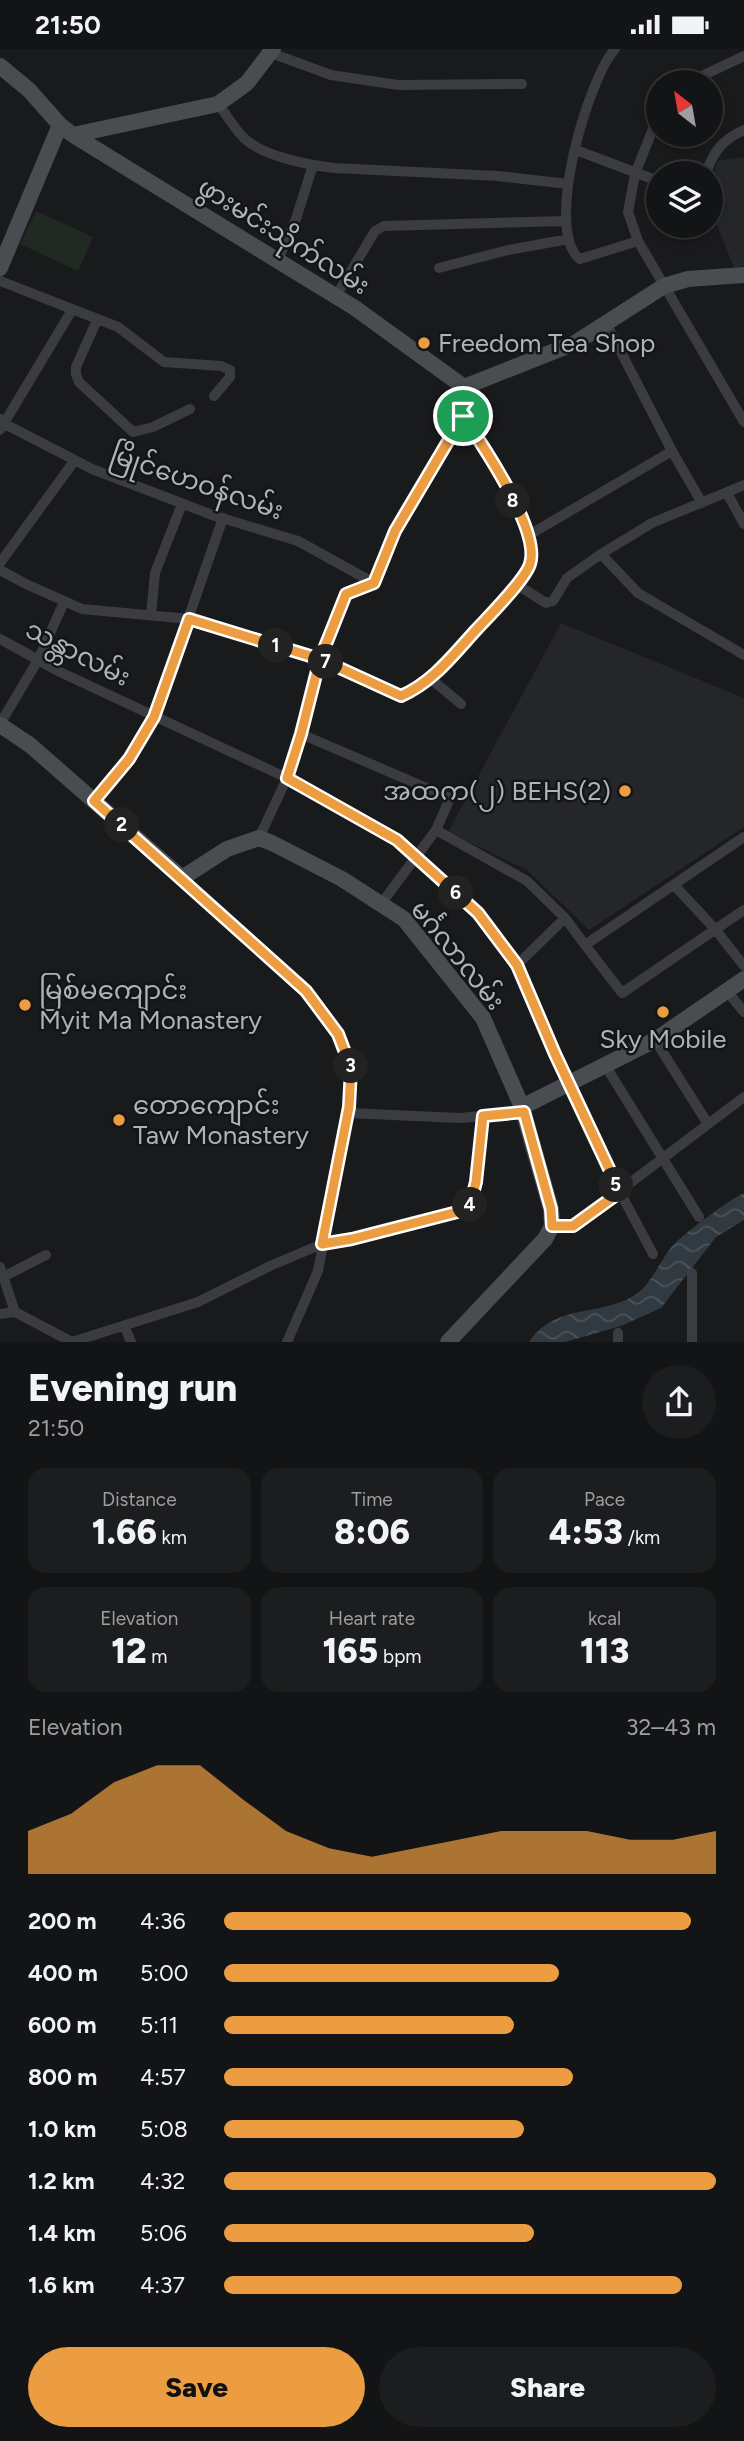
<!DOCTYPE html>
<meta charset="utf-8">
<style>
body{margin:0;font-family:Figtree,"Noto Sans Myanmar",sans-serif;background:#1c1d1e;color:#f1f3f6;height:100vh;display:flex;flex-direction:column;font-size:26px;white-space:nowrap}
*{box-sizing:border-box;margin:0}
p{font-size:23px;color:#9d9ea0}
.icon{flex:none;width:38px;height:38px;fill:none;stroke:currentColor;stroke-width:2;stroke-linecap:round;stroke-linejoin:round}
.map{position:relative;height:1293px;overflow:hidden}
.sheet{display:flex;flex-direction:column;background:#131415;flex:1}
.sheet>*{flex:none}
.needle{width:46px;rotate:329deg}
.buttons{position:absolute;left:646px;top:21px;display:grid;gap:14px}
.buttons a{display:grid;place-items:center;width:77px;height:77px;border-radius:50%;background:#131415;box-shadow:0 4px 10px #0003,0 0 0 2px #323334;font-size:35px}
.pin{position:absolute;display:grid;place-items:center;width:60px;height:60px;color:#fff;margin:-30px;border:4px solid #fff;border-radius:50%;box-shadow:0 2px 7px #0007}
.km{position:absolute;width:35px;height:35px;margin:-18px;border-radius:50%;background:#222;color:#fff;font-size:19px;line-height:35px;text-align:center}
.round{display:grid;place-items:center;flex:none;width:74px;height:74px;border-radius:37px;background:#1c1d1e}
.head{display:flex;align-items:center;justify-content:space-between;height:119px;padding:0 28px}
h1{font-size:38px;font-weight:800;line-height:52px}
.stats{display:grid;grid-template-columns:repeat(3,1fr);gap:10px;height:119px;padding:7px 28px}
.stats div{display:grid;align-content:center;border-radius:18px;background:#1c1d1e;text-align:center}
.stats b{font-size:35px;font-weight:800}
.stats small{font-size:19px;font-weight:400}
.stats p{font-size:19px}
.chart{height:196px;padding:14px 28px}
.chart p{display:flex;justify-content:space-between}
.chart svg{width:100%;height:126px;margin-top:7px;fill:#ec9d41;opacity:.7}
.action{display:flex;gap:14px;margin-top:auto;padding:14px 28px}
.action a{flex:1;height:80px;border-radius:42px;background:#ec9d41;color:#111;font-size:28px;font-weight:800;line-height:80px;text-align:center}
.action a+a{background:#1c1d1e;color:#f1f3f6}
ul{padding:0 28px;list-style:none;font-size:23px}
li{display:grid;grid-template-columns:112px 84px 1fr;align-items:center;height:52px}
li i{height:18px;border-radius:9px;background:#ec9d41}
.status{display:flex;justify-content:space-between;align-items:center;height:49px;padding:0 35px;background:#131415;direction:ltr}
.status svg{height:19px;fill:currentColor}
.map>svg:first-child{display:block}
.built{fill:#252629}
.grass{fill:#212a22}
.water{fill:url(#water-waves)}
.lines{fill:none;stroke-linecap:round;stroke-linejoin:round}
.street{stroke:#3b3c41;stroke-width:10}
.secondary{stroke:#494c50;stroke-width:16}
.route-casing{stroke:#fff;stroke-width:14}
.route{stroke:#ec9d41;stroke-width:9}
.poi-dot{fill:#ec9d41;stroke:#141517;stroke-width:2.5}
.labels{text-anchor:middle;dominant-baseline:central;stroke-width:5;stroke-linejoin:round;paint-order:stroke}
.street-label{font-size:26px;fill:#acb3bb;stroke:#141517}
.poi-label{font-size:26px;fill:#acb3bb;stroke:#141517;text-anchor:start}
</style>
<div class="status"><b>21:50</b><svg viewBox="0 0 49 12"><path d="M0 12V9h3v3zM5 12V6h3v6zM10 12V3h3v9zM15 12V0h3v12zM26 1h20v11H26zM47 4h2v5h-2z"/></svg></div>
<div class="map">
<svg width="744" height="1293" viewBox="0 0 744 1293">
<defs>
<pattern id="water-waves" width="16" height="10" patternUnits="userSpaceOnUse" patternTransform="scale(1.75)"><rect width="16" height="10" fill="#303a40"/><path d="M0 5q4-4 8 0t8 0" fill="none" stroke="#4b545a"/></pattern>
</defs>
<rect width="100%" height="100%" fill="#191a1c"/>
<path class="built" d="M744 108V217L734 219 711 161V134L718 112Z
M561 574 744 649V778L589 881 527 821 448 783Z"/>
<path class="grass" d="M36 162 93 188 78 222 20 195Z"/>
<path class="water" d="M744 1144V1171L716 1188 661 1259 621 1277 565 1293H529C557 1252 605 1269 639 1243 652 1233 662 1208 674 1195 685 1184 730 1150 744 1144Z"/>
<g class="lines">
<path class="street" d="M615 0C588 30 543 182 580 210L638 192
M271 4 331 26 398 36 522 35
M689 33 744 7
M218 55C227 66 235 81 245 90 265 108 309 116 334 119L498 127 568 135
M658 67 635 125 628 163 638 192 744 373
M576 101 658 132
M706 124C714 102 722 91 744 81
M278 211 296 170 313 116
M439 219 508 201 569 190
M0 232 118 278 164 313 221 317 230 321V328L214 347
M336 247 375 182 384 177 565 172
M97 271 76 318V325L79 333 133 383 153 378 190 360
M606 274 672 402 702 454
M0 370 5 375 92 420 215 467 298 492 374 534
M0 381 72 261
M727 444 744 475
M529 486 672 402
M601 505 638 544 744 606
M0 514 75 411
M0 521 26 535 82 560 189 570 320 610 401 647 431 630 516 535C523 527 531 518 532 507 535 474 482 395 463 367
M516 535 546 554 553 552 567 529 601 505 652 474 744 436
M151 566 155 524 182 455
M0 590 60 623 287 729 397 791 478 864 517 916 555 1005 620 1143 653 1205
M431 630 461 655
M0 675 38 611 64 553
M301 685 450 749 436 781 381 855
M94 752 129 710 154 668 223 469
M436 781 527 832 565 869 585 896 744 788
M259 789 287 729 301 685 320 610 346 545 374 534 395 482 463 367 464 338
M182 829 306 942 338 985 351 1019 349 1058 318 1222 287 1293
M674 836 715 880 744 917
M585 896 622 944 744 861
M517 916 565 869
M727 942 744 963
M655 991 708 1075
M605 1016 699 1168
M348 1064 460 1069 524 1063
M552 1177H573L744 1048
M0 1218 15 1263 72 1293 198 1253 270 1217 322 1195 352 1190 469 1160 476 1133 483 1067
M3 1228 46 1206
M0 1265 15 1263
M125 1278 131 1293
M618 1293V1284
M692 1293V1224"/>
<path class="secondary" d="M0 17 29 41 60 76 0 219
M60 76 73 86 218 55 247 34 273 0
M73 86 355 259 464 338 575 294 664 237 688 230 744 226
M0 676 30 696 182 829 227 800 259 789 272 794 342 830 404 870 483 969 522 1058 551 1160 552 1177 545 1190 448 1293
M522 1058 655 991 744 930"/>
</g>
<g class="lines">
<g class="route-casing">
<path id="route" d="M463 367 395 482 374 534 346 545 320 610 189 570 154 668 129 710 94 752 306 942 338 985 351 1019 349 1058 322 1195 352 1190 469 1160 476 1133 483 1067 524 1063 551 1160 552 1177H573L620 1143 555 1005 517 916 478 864 397 791 287 729 301 685 320 610 401 647C433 633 453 606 476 581 489 567 525 531 530 515 541 482 482 395 463 367"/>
</g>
<use href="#route" class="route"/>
</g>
<g class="poi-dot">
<circle cx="424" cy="294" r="7"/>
<circle cx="625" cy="742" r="7"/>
<circle cx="25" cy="956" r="7"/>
<circle cx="663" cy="963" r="7"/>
<circle cx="119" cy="1071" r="7"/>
</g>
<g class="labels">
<g class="street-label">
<text transform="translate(284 187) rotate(32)">ဖွားမင်းသိုက်လမ်း</text>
<text transform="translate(197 433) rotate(19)">မြိုင်ဟေဝန်လမ်း</text>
<text transform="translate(78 604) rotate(27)">သန္တာလမ်း</text>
<text transform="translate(458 906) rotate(51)">မင်္ဂလာလမ်း</text>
</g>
<g class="poi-label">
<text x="438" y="294">Freedom Tea Shop</text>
<text x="611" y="742" text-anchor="end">အထက(၂) BEHS(2)</text>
<text x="39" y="941">မြစ်မကျောင်း<tspan x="39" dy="30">Myit Ma Monastery</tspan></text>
<text x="663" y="990" text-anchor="middle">Sky Mobile</text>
<text x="133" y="1056">တောကျောင်း<tspan x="133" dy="30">Taw Monastery</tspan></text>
</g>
</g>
</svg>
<div class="buttons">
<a><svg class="needle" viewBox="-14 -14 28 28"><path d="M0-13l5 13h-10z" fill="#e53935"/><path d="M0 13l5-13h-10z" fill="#9d9ea0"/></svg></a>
<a><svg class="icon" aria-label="layers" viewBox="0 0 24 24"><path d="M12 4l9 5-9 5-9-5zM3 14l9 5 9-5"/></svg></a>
</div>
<div class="pin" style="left:463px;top:367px;background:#1e9e55"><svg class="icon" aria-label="arrive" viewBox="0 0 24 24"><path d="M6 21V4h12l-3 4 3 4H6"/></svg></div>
<b class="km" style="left:276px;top:597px">1</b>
<b class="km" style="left:122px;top:776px">2</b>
<b class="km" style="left:351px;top:1017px">3</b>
<b class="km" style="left:470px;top:1156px">4</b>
<b class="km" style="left:616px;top:1136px">5</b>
<b class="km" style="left:456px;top:844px">6</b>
<b class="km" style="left:326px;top:613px">7</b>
<b class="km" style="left:513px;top:452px">8</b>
</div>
<section class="sheet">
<div class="head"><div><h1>Evening run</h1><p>21:50</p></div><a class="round"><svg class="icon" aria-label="share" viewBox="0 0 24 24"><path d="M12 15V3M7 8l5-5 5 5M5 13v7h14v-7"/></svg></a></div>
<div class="stats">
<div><p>Distance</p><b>1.66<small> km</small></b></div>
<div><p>Time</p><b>8:06</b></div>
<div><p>Pace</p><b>4:53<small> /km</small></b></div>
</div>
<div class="stats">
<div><p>Elevation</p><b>12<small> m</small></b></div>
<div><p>Heart rate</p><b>165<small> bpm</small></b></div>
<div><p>kcal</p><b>113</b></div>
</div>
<div class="chart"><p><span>Elevation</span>32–43 m</p>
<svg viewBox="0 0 160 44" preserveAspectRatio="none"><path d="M0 44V29L10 23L20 12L30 6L40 6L50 18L60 29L70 35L80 38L90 35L100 32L110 29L120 29L130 29L140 32L150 32L160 29V44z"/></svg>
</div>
<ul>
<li><b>200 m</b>4:36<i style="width:95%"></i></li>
<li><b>400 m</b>5:00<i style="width:68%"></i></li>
<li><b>600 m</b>5:11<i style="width:59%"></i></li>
<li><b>800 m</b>4:57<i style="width:71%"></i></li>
<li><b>1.0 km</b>5:08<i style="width:61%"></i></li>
<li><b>1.2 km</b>4:32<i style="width:100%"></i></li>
<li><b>1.4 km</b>5:06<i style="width:63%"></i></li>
<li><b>1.6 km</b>4:37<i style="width:93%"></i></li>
</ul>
<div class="action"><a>Save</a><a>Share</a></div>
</section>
